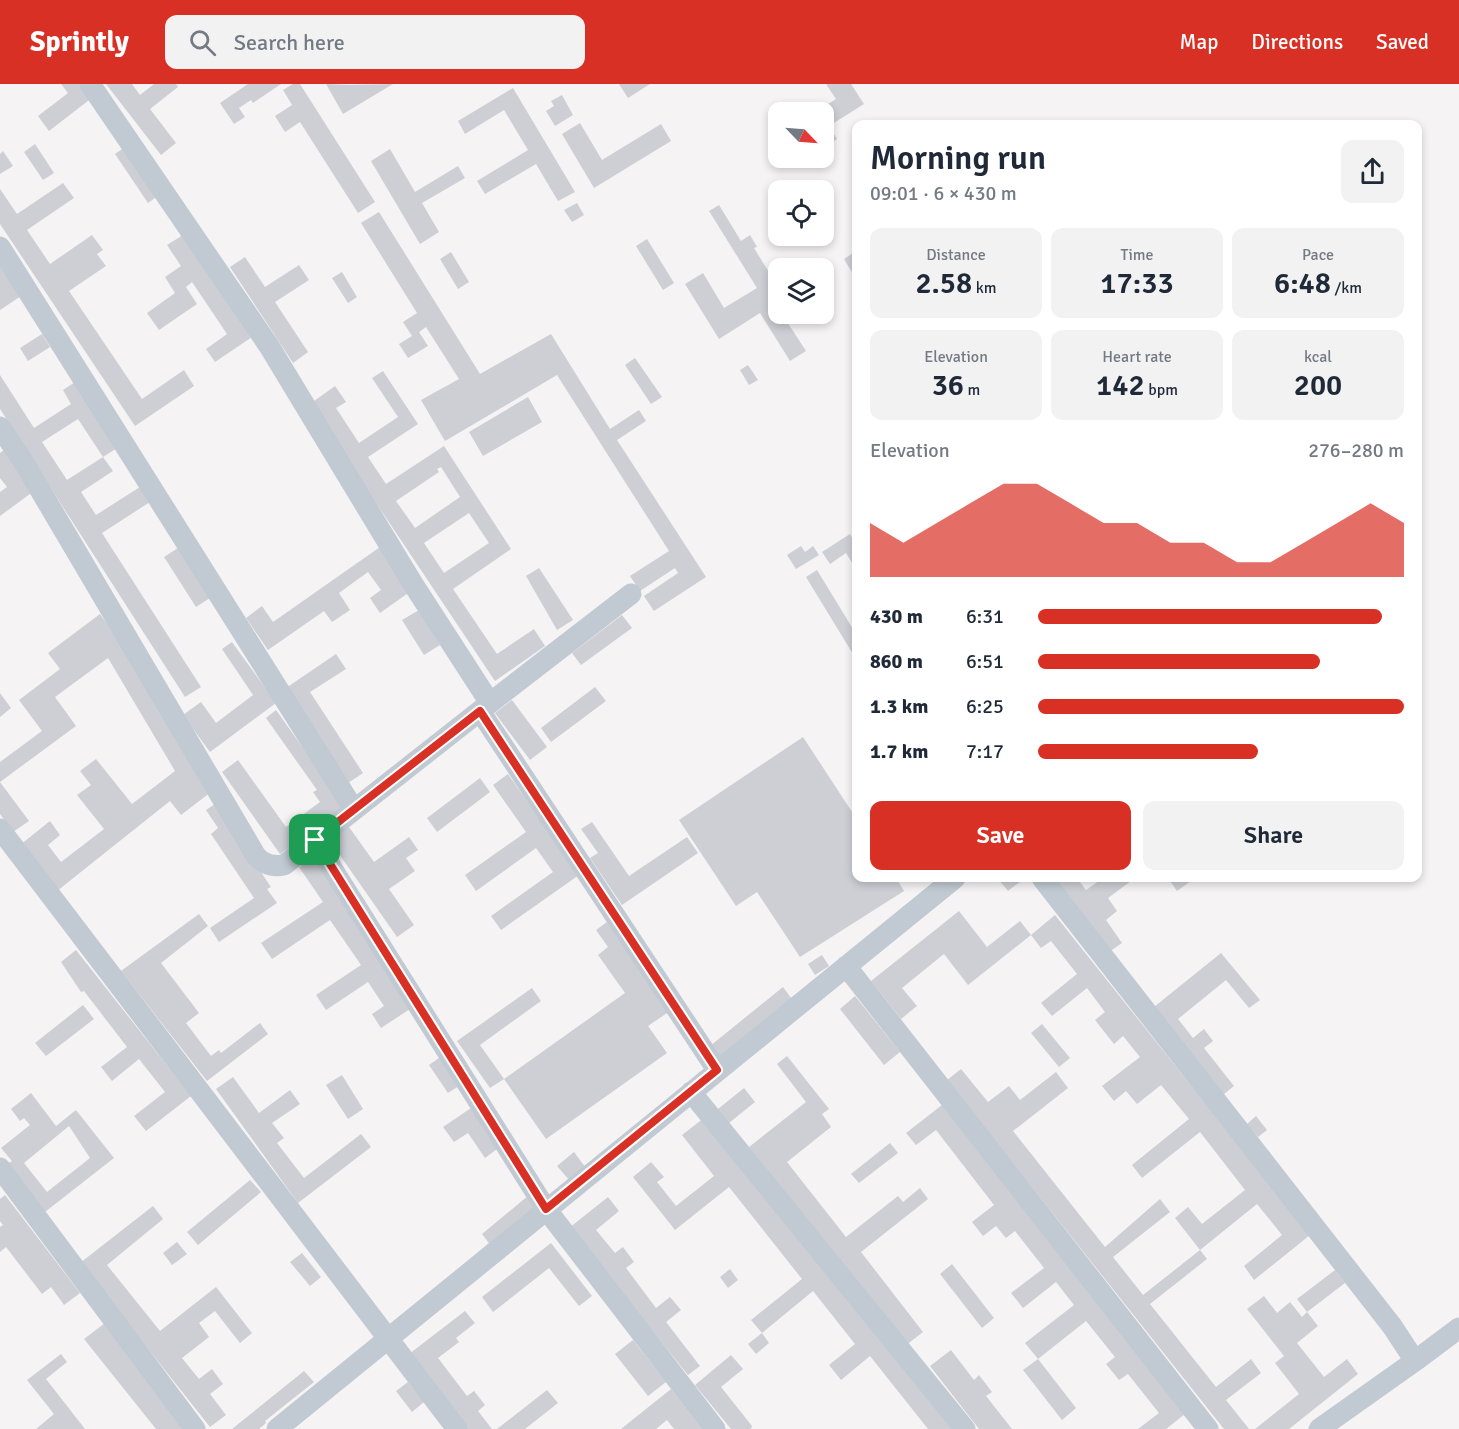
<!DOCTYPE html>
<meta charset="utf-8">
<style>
body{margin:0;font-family:Signika,sans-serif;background:#f2f2f3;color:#1f2937;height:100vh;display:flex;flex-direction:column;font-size:22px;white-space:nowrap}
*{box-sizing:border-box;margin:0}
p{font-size:20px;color:#747a83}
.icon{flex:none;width:33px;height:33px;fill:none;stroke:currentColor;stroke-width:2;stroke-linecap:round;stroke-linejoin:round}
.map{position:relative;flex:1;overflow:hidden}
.sheet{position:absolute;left:852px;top:36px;width:570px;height:762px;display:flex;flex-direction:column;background:#fff;border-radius:12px;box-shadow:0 3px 9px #0003}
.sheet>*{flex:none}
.needle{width:39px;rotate:115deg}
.controls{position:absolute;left:768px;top:18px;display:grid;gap:12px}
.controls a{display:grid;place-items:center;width:66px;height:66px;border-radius:12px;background:#fff;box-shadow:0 3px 9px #0003;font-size:30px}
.pin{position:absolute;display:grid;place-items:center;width:51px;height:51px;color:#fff;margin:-26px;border-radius:12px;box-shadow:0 3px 9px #0006}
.round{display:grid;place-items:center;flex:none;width:63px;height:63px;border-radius:12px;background:#f2f2f3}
.summary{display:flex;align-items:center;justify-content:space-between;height:102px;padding:0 18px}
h1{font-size:33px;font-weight:600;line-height:45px}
.stats{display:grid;grid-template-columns:repeat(3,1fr);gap:9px;height:102px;padding:6px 18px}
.stats div{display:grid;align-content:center;border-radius:12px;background:#f2f2f3;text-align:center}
.stats b{font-size:30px;font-weight:600}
.stats small{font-size:16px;font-weight:400}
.stats p{font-size:16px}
.chart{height:168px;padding:12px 18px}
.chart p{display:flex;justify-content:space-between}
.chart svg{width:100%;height:108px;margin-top:6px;fill:#d93025;opacity:.7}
.primary-button{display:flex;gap:12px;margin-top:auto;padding:12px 18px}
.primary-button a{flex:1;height:69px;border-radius:12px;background:#d93025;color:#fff;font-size:24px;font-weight:600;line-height:69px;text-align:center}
.primary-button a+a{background:#f2f2f3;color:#1f2937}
ul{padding:0 18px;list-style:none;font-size:20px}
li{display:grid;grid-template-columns:96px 72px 1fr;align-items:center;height:45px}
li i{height:15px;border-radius:8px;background:#d93025}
header{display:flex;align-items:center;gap:36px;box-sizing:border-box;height:84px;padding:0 30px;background:#d93025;color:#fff}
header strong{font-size:28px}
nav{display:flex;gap:33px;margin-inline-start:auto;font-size:21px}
.search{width:420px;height:54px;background:#f2f2f3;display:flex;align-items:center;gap:15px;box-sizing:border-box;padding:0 21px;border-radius:12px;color:#747a83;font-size:22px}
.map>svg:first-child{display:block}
.building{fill:#cdcfd5;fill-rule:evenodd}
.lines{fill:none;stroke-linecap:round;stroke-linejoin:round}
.street{stroke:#c1cad2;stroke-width:21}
.route-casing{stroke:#fff;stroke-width:12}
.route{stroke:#d93025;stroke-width:8}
</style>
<header>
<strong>Sprintly</strong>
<div class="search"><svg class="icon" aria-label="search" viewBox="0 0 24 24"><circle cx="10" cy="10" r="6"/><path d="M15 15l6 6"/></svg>Search here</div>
<nav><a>Map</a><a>Directions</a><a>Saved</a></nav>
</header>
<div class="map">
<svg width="1459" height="1345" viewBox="0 0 1459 1345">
<rect width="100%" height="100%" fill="#f5f3f3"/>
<path class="building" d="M61 0H83L93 13 49 47 38 32 68 9Z
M106 0H132L140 11 154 0H176L178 3 150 25 176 59 161 71Z
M248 0H281L253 19 251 16 239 24 245 33 234 40 220 19Z
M293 0H300L375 118 358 129 300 38 285 48 275 32 292 21 283 6Z
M326 0 349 1 393 0 343 30Z
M619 0H650L628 14Z
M826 0H851L864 20 829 42 837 55 824 63V28H815L836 15Z
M513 4 575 108 558 117 536 80 485 110 477 97 528 66 504 26 465 50 458 37Z
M562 11 573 31 555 42 546 27 554 22 551 17Z
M580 39 602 76 661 40 671 57 594 104 562 50Z
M35 60 54 89 43 96 24 68Z
M125 63 159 111 148 119 115 70Z
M390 65 415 108 458 82 465 94 422 119 439 148 420 160 371 77Z
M3 67 13 82 0 90V70Z
M63 99 74 114 27 146 50 180 92 151 103 166 97 170 106 182 69 207 142 315 184 286 194 302 135 342 0 140V105L17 130Z
M577 119 584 131 572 138 564 126Z
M719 121 741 157 750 151 757 163 754 164 778 203V217L776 219 778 230H782L806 267 790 277 760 229 719 255 685 200 703 189 724 224 757 204 709 127Z
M379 128 480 290 551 250 610 345 639 326 646 337 617 356 706 493 654 527 644 512 678 489 675 484 640 507 630 492 669 467 557 291 445 357 421 316 459 295 426 243 419 248 428 262 408 274 399 260 412 252 403 238 417 229 361 139Z
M183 151 252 253 215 278 206 265 227 250 192 198 186 203 197 220 159 246 147 229 175 209 165 193 181 182 167 161Z
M647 155 674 199 663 206 636 162Z
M856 167V188L853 190 844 175Z
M451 168 469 198 458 205 440 175Z
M245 173 265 203 299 181 309 196 275 218 308 268 293 279 230 183Z
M0 180 21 212 0 226Z
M342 188 357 213 348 219 332 194Z
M42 250 50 263 28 277 20 264Z
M635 274 662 313 651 320 625 281Z
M748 281 758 296 749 301 740 286Z
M383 287 418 340 368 373 386 400 444 362 511 465 453 505 497 570 534 545 545 562 495 597 310 320 335 302 346 318 336 324 359 359 398 333 372 294ZM441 383 460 413 415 444 396 417 439 388 437 385ZM469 429 489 459 444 489 424 459Z
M0 291 34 344 71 320 63 306 75 298 117 364 103 373 78 335 42 358 67 396 103 373 113 387 81 408 96 431 140 403 150 418 102 449 201 603 185 613 0 325Z
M528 313 542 338 483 372 469 348Z
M4 366 34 407 0 432V408L7 403 0 394V369Z
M850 450 856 461V485L846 469 830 480 822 468Z
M801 462 805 468 813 462 819 471 796 485 787 471Z
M380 463 411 507 380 529 370 514 381 506 368 488 339 509 350 526 332 538 324 527 268 566 246 534 262 522 273 538Z
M178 464 210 514 196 523 164 473Z
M539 484 573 536 557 546 526 492Z
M817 486 856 550V575L806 493Z
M419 526 440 561 424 571 402 536Z
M100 530 123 562 211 708 181 731 170 717 57 807 20 761 50 737 60 751 48 761 61 778 104 745 77 711 91 701 80 687 96 675 132 720 175 687 108 574 55 613 76 642 0 698 29 737 13 748 0 730V678L42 647 19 616 60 585 48 569Z
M622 531 632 544 581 581 572 569Z
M232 558 276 619 210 668 183 631 201 618 216 639 253 611 222 565Z
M336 570 346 585 310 608 363 689 348 699 286 604Z
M595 603 606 617 551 658 541 644Z
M0 609 11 624 0 633Z
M512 616 547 663 530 676 495 629Z
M276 626 345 723 280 770 222 688 238 676 286 743 320 718 313 708 317 706 266 634Z
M803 653 856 734V794H896L904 807 800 873 757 808 736 822 679 736Z
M508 690 579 791 501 846 491 832 553 788 536 764 476 807 465 791 526 748 493 701Z
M480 694 490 708 437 748 427 734Z
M215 720 271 803 267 805 277 819 219 858 210 844 254 814 211 750 218 744 206 726Z
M592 738 629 792 687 753 698 769 622 821 590 774 598 769 581 745Z
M349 743 374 778 409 753 418 766 406 774 415 787 389 805 414 841 397 853 330 757Z
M314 773 413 923 381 944 372 930 384 922 368 898 326 926 316 911 361 881 330 836 272 875 261 859 323 818 299 783Z
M1002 794H1025L1008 807 999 796Z
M1052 794H1077L1086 806 1103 794H1135L1108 814 1117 827 1106 836 1122 859 1106 870Z
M1168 794H1195L1177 807Z
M959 827 987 863 1020 837 1031 851 968 901 944 870 902 904 917 922 901 935 871 897Z
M199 830 208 842 161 879 199 929 186 939 211 972 219 966 221 969 260 939 268 950 207 997 121 887Z
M1055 831 1310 1151 1254 1196 1244 1182 1282 1151 1257 1120 1200 1166 1175 1134 1188 1123 1202 1140 1245 1106 1200 1048 1142 1094 1132 1081 1189 1035 1161 1001 1137 1020 1126 1007 1114 1017 1102 1002 1140 973 1123 952 1114 960 1095 936 1105 928 1087 904 1052 932 1041 919 1077 890 1051 857 1041 864 1031 851Z
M607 838 670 927 648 942 667 969 546 1055 504 995 490 1004 457 957 532 904 541 917 480 961 504 995 625 909 598 871 608 863 596 846Z
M76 866 191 1012 146 1047 134 1032 165 1008 139 975 112 997 101 983 127 963 84 907 81 908 61 878Z
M1221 869 1260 916 1249 924 1226 896 1178 935 1193 954 1204 945 1213 957 1204 964 1234 1002 1219 1014 1149 927Z
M822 871 829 882 815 891 808 880Z
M783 903 794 918 721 977 710 962Z
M855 912 900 968 884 981 840 925Z
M83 921 94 935 46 972 35 959Z
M1042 940 1070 974 1059 983 1031 949Z
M443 971 462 1000 448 1009 429 981Z
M787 972 829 1025 822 1030 831 1043 787 1078 846 1153 898 1112 903 1118 920 1104 928 1115 861 1168 923 1248 905 1262 749 1063 806 1018 777 980Z
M961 985 988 1018 1009 1002 1020 1016 1056 988 1068 1004 1013 1047 1105 1163 1160 1115 1170 1128 1113 1173 1143 1211 1200 1166 1207 1175 1150 1220 1216 1303 1251 1275 1261 1289 1226 1316 1249 1345H1224L947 996Z
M342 991 363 1025 348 1035 326 1001Z
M233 993 259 1029 290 1006 300 1020 272 1039 284 1054 277 1059 304 1094 361 1050 371 1063 298 1119 216 1005Z
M744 1004 755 1018 729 1039 718 1025Z
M31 1009 56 1042 76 1026 114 1074 45 1128 7 1080 12 1077 1 1064 30 1041 24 1034 20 1037 11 1025ZM69 1042 90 1074 47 1108 24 1079Z
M942 1021 1185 1330 1166 1345H1138L1159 1329 1128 1290 1119 1296 1106 1280 1115 1273 1086 1237 1038 1275 1076 1324 1062 1336 1023 1286 1038 1275 1025 1259 1074 1221 1056 1198 1023 1224 1011 1209 1044 1184 1015 1147 1006 1154 996 1142 983 1152 972 1138 994 1121 936 1046 916 1061 906 1049Z
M474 1022 501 1062 485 1074 468 1049 454 1058 443 1043Z
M1256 1032 1267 1046 1258 1053 1247 1040Z
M704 1034 953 1345H928L870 1272 841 1296 829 1281 855 1260 813 1207 762 1249 751 1236 802 1195 729 1103 675 1146 633 1093 651 1078 664 1093 657 1098 676 1122 714 1092 682 1051Z
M890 1059 898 1069 859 1099 851 1090Z
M574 1068 586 1084 570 1097 557 1082Z
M250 1096 261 1108 198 1161 187 1148Z
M5 1111 80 1209 64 1221 51 1203 42 1210 6 1163 0 1168V1143L3 1141 0 1137V1115Z
M529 1111 539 1125 491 1162 482 1150Z
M608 1113 619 1127 596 1146 615 1169 623 1163 634 1178 626 1184 656 1224 670 1213 681 1226 666 1238 700 1282 688 1291 569 1144Z
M153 1122 163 1135 107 1181 160 1247 216 1203 252 1249 240 1259 215 1227 199 1239 209 1253 182 1274 199 1295 212 1285 223 1300 210 1310 226 1331 210 1343 80 1179Z
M177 1158 187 1170 172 1181 163 1169Z
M551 1159 592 1212 579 1222 549 1184 493 1228 482 1213Z
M302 1169 321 1193 310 1202 290 1178Z
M952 1180 994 1234 982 1244 940 1190Z
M730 1185 738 1196 728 1204 720 1193Z
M1335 1186 1345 1199 1307 1228 1318 1242 1297 1259 1324 1293 1347 1275 1358 1290 1289 1345H1255L1299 1310 1275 1279 1284 1272 1247 1225 1264 1212 1277 1229 1290 1218 1302 1233 1307 1228 1297 1215Z
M465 1227 475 1239 456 1254 459 1258 438 1274 467 1312 474 1307 485 1321 478 1327 492 1345H467L409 1270Z
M105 1239 189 1345H156L84 1255Z
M762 1249 769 1259 756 1270 748 1260Z
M633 1256 666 1298 648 1312 615 1270Z
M951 1266 974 1296 979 1291 992 1308 986 1312 1012 1345H979L930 1282Z
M61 1270 67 1278 46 1295 85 1345H36L54 1330 27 1296Z
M731 1271 743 1285 721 1303 752 1342 751 1345H731L695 1301Z
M304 1287 314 1298 265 1337 266 1339 259 1345H232Z
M408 1298 424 1318 412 1328 396 1307Z
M671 1305 702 1345H674L667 1336 656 1345H621Z
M547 1306 558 1319 525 1345H497Z"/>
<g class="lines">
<path class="street" d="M0 163 353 724
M0 343 23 377 256 772C264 781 273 783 284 781L490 619 413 500 269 262 90 0
M490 619 631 510
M480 627 717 986
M0 745 457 1345
M315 757 546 1125 715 1345
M1042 794 1392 1242 1415 1277 1319 1345
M846 882 1208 1345
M691 1008 965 1345
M0 1084 195 1345
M1415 1277 1459 1244
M277 1345 955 794"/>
</g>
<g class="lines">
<g class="route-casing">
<path id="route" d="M480 627 717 986 546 1125 315 756Z"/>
</g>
<use href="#route" class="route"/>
</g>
</svg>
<div class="controls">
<a><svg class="needle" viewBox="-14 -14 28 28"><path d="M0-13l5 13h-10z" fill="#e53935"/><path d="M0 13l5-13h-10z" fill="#747a83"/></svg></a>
<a><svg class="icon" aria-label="locate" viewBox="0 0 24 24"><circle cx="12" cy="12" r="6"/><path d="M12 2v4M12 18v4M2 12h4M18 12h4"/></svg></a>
<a><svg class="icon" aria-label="layers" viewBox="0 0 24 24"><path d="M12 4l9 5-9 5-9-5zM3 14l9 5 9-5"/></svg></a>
</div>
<div class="pin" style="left:315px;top:756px;background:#1e9e55"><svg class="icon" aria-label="arrive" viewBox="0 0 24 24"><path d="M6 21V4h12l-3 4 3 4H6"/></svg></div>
<section class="sheet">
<div class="summary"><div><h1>Morning run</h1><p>09:01 · 6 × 430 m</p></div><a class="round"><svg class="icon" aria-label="share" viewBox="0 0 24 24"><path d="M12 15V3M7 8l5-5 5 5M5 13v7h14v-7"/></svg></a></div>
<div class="stats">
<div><p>Distance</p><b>2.58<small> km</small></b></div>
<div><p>Time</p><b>17:33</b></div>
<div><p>Pace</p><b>6:48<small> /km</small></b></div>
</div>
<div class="stats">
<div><p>Elevation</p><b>36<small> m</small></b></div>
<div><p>Heart rate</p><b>142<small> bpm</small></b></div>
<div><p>kcal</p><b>200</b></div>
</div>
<div class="chart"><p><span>Elevation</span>276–280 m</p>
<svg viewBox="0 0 160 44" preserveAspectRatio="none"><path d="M0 44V22L10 30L20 22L30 14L40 6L50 6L60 14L70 22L80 22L90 30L100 30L110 38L120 38L130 30L140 22L150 14L160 22V44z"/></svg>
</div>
<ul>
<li><b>430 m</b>6:31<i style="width:94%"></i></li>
<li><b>860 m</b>6:51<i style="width:77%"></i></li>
<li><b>1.3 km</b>6:25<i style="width:100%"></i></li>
<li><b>1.7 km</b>7:17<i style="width:60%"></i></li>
</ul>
<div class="primary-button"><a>Save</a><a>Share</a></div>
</section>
</div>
